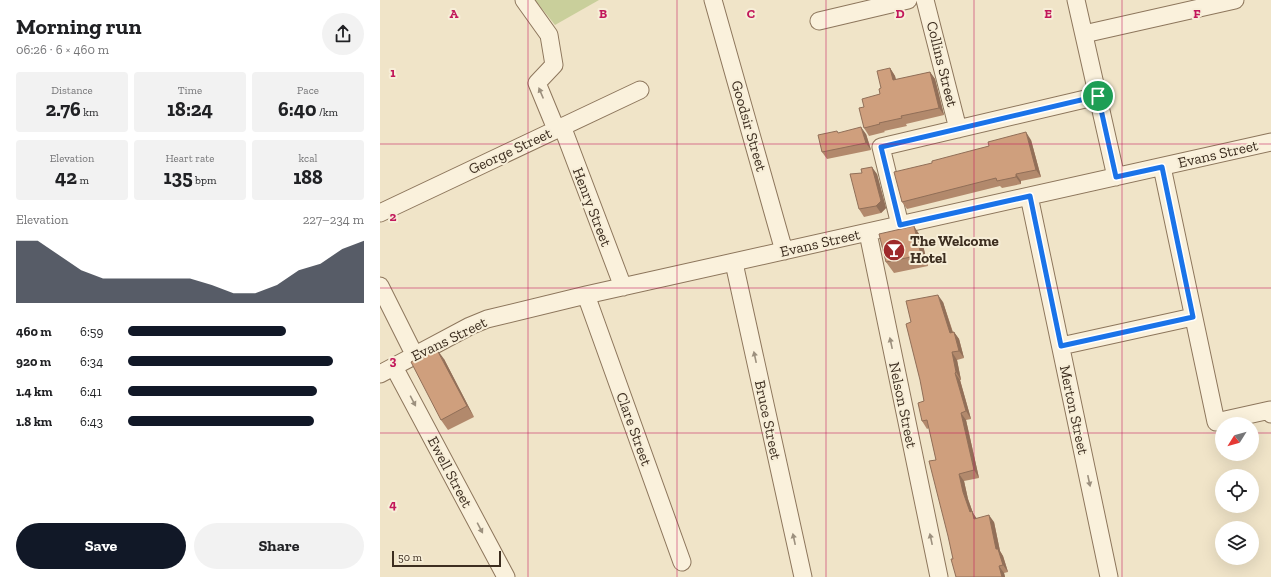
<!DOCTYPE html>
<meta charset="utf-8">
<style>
body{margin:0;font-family:"Zilla Slab",serif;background:#f2f2f2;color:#202124;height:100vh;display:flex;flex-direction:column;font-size:15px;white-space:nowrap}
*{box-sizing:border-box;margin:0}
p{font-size:13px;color:#757577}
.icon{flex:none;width:22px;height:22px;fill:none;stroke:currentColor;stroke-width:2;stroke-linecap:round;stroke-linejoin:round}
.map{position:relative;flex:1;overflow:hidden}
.details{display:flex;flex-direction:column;background:#fff;width:380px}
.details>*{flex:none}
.needle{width:26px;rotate:233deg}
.controls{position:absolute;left:835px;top:417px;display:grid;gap:8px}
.controls a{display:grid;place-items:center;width:44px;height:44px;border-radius:50%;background:#fff;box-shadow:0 4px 16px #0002;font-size:20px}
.scale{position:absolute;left:12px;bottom:10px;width:109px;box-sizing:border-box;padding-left:4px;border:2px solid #3d2e20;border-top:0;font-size:11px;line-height:14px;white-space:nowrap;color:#3d2e20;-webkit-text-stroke:3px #f7eed8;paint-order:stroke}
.pin{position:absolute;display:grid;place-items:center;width:34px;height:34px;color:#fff;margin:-17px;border:2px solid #fff;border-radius:50%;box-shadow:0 1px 4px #0007}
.round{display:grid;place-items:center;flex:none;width:42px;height:42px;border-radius:21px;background:#f2f2f2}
.head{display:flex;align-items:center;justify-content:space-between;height:68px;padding:0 16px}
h1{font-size:22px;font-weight:800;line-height:30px}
.stats{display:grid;grid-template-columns:repeat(3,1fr);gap:6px;height:68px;padding:4px 16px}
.stats div{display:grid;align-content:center;border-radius:4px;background:#f2f2f2;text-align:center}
.stats b{font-size:20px;font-weight:800}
.stats small{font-size:11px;font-weight:400}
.stats p{font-size:11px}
.chart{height:112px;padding:8px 16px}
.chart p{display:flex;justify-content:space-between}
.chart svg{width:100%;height:72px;margin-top:4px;fill:#111827;opacity:.7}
.button{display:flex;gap:8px;margin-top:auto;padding:8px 16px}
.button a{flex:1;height:46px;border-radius:24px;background:#111827;color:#fff;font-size:16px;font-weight:800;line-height:46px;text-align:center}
.button a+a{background:#f2f2f2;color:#202124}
ul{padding:0 16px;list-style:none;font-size:13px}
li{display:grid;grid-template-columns:64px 48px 1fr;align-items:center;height:30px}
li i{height:10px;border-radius:5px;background:#111827}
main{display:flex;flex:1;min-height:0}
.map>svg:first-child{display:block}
.park{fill:#c9cf9b}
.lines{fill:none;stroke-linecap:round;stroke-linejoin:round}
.street-casing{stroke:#8d765c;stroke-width:19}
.street{stroke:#faf1dc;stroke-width:17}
.wall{fill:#b2896c}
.shaded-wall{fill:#916f58}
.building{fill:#cf9f7d;stroke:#916f58}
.oneway{fill:#9c907e}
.route-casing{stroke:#fff;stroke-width:8}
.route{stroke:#1a73e8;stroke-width:5}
.grid{fill:none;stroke:#c2185b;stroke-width:1;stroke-opacity:0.55}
.labels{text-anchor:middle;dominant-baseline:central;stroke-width:4;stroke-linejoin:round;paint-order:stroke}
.street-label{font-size:15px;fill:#3d2e20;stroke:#f7eed8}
.poi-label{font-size:15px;font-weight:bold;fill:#3d2e20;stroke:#f7eed8;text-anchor:start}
.grid-label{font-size:13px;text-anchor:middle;font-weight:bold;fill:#c2185b;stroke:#f7eed8;stroke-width:4;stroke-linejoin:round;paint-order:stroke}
</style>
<main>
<section class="details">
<div class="head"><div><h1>Morning run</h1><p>06:26 · 6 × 460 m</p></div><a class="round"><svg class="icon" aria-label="share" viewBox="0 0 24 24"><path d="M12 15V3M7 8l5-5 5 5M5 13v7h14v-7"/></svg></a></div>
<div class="stats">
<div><p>Distance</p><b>2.76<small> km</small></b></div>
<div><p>Time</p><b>18:24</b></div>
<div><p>Pace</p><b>6:40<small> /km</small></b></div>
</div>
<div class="stats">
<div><p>Elevation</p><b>42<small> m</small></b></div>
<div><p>Heart rate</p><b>135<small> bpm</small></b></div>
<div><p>kcal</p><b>188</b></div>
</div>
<div class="chart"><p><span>Elevation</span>227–234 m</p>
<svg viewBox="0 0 160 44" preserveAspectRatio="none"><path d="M0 44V6L10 6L20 15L30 24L40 29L50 29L60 29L70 29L80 29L90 33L100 38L110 38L120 33L130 24L140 20L150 11L160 6V44z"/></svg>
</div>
<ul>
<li><b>460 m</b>6:59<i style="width:67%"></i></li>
<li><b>920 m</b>6:34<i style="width:87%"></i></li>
<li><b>1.4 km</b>6:41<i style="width:80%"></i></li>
<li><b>1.8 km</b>6:43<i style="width:79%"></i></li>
</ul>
<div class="button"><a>Save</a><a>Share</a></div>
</section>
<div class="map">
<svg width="891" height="577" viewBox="0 0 891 577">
<rect width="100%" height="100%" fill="#f0e4c8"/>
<path class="park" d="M155 0H219L175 25Z"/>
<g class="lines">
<g class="street-casing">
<path id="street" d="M144 0 169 35 174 65 157 83 176 129
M333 0 404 251
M545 0 578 129
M696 0 736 177
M439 21 528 0
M704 34 855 0
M182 126 243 287
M782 167 836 422 890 410 891 414
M649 196 729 577
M0 213 260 90
M520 225 501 147 718 96
M488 233 559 577
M354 263 423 577
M0 286 35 356
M206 295 302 562
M681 346 813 317
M14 367 126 577
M0 374 90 326 107 319 206 295 891 142"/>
</g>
<use href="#street" class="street"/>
</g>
<path class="wall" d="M510 68 515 76 516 80 550 72 555 79 564 115 526 124 527 126 504 131 505 132 489 136 484 128V107L500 94 501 88Z
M458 133 486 134 491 150 447 159 442 152Z
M651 140 661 177 641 181V184L622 188 620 186 527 209 522 202 552 163Z
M497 174 506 208 501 213 484 217 479 209Z
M541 237 548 266 514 273 506 262Z
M563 302 573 332H574L579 339 584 358 577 360 581 380H580L591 419 586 420 599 478 584 481 588 499 593 513 596 518 614 522 620 551 623 556 628 572 624 573 625 577H576L556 460 549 428 547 429 542 421 544 401 531 322Z
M64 359 94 417 68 430 61 420Z"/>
<path class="shaded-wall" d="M510 68 515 76 518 88 513 80Z
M550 72 555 79 564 115 559 108Z
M481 127 486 134 491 150 486 143Z
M646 132 651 140 661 177 656 170Z
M492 167 497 174 506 208 501 213 496 206Z
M636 174 641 181V184L636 177Z
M534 226 541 237 548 266 541 255Z
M558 295 563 302 575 340 570 333Z
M574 332 579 339 584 358 579 351Z
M56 348 64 359 94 417 87 406Z
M572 352 577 360 581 380 576 372Z
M575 373 580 380 591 419 586 411Z
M581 413 586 420 599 478 594 470Z
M579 474 584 481 588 499 593 513 597 519 599 526 590 512 583 492Z
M609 515 614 522 620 551 623 556 628 572 623 565 616 549Z
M619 566 624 573 625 577H622Z"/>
<path class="building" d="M510 68 513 80 550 72 559 108 521 116 522 118 499 123 500 124 484 128 479 108 484 107 482 99 500 94 499 89 501 88 497 71Z
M481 127 486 143 442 152 438 135 457 131 458 133Z
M646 132 656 170 636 174V177L617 181 616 178 522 202 514 172 552 163V161L609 146 608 142Z
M492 167 501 201 496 206 479 209 470 174 482 173 481 169Z
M534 226 541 255 506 262 499 234Z
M558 295 570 333 574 332 579 351 572 352 576 372 575 373 586 411 581 413 594 470 579 474 583 492 590 512 592 511 594 519 609 515 616 549H618L623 565 619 566 622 577H576L571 559H573L568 536 549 461 556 460 547 420 542 421 538 403 544 401 540 380 526 324 531 322 526 301Z
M56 348 87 406 61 420 31 362Z"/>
<defs><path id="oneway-solid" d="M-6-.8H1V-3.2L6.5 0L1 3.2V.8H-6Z"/></defs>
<g class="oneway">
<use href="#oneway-solid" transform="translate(161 93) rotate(-113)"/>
<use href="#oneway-solid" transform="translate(511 343) rotate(-102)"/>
<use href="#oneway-solid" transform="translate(375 357) rotate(-102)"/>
<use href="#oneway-solid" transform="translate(33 401) rotate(62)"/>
<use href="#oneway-solid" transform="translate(709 481) rotate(78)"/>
<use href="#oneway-solid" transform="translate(100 528) rotate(62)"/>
<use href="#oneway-solid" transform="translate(414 539) rotate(-102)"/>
<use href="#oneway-solid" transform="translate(551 539) rotate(-102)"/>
</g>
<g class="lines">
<g class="route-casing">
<path id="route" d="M718 96 736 177 782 167 813 317 681 346 650 196 520 225 501 147Z"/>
</g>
<use href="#route" class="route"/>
</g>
<path class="grid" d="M148 0V577M297 0V577M446 0V577M594 0V577M742 0V577M0 144H891M0 288H891M0 433H842M872 433H891"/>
<defs>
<g id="bar-disc" transform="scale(1.15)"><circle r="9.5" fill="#9e2a2b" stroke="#f7eed8"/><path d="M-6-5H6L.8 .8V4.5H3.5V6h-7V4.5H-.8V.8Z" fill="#fff"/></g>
</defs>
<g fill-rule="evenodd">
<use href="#bar-disc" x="514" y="250"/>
</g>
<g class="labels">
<g class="street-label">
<text transform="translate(562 64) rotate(76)">Collins Street</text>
<text transform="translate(369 126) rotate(74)">Goodsir Street</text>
<text transform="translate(130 151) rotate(-25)">George Street</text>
<text transform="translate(838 154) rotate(-13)">Evans Street</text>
<text transform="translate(212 207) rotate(69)">Henry Street</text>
<text transform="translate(440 243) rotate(-13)">Evans Street</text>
<text transform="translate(69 339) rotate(-26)">Evans Street</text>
<text transform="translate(523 405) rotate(78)">Nelson Street</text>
<text transform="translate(694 410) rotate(78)">Merton Street</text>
<text transform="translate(388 420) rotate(78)">Bruce Street</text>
<text transform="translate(254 429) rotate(70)">Clare Street</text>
<text transform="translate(70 472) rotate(62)">Ewell Street</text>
</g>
<g class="poi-label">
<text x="530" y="241">The Welcome<tspan x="530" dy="17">Hotel</tspan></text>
</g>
</g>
<g class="grid-label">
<text x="74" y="18">A</text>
<text x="223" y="18">B</text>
<text x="371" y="18">C</text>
<text x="520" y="18">D</text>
<text x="668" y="18">E</text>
<text x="817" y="18">F</text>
<text x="13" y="77">1</text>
<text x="13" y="221">2</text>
<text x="13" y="365">3</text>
<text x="13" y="509">4</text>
</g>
</svg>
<div class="controls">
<a><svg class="needle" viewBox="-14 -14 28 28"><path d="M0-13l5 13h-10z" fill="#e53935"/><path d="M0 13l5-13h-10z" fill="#757577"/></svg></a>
<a><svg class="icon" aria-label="locate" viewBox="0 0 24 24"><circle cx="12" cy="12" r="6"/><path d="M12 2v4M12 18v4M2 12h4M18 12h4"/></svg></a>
<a><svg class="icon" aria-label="layers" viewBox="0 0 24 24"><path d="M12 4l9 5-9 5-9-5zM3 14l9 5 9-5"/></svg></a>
</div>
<div class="scale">50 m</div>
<div class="pin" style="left:718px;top:96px;background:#1e9e55"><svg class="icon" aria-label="arrive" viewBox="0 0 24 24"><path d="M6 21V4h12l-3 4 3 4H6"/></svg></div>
</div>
</main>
